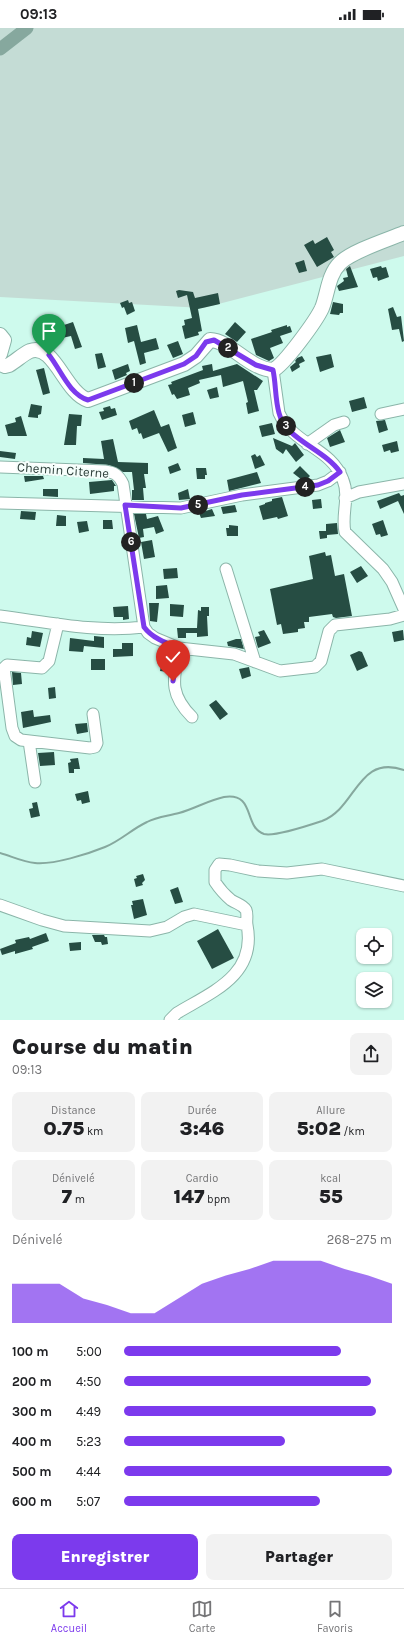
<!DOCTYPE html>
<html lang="fr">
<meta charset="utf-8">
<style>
body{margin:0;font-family:Karla,sans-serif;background:#f2f2f2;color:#202124;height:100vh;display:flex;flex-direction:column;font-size:15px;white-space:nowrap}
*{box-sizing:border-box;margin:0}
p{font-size:13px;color:#757577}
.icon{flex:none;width:22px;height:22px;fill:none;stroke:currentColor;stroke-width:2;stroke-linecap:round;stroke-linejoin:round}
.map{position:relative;height:992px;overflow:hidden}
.panel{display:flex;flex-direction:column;background:#fff;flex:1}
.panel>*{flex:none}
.tools{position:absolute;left:356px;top:900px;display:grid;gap:8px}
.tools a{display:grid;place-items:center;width:36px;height:36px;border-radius:8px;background:#fff;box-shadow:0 1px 3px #0004;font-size:20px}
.pin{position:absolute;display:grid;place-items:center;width:34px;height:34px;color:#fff;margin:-41px -17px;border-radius:50% 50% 50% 0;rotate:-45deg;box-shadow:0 0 4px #0007}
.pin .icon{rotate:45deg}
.km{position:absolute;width:20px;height:20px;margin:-10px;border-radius:50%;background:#222;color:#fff;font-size:11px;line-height:20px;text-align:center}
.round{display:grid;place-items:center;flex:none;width:42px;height:42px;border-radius:8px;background:#f2f2f2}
.headline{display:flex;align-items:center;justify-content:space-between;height:68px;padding:0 12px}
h1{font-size:22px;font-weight:800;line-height:30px}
.stats{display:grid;grid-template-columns:repeat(3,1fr);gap:6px;height:68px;padding:4px 12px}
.stats div{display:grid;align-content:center;border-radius:8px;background:#f2f2f2;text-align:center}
.stats b{font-size:20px;font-weight:800}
.stats small{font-size:11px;font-weight:400}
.stats p{font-size:11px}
.chart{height:112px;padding:8px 12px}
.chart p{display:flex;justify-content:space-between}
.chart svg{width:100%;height:72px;margin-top:4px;fill:#7c3aed;opacity:.7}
.cta{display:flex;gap:8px;margin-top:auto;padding:8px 12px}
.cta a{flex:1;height:46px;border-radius:8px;background:#7c3aed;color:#fff;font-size:16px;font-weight:800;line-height:46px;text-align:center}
.cta a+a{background:#f2f2f2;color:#202124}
ul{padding:0 12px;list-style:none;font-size:13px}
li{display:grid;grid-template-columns:64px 48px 1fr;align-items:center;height:30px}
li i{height:10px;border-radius:5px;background:#7c3aed}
.status{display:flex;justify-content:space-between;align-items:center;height:28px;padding:0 20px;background:#fff;direction:ltr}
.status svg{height:11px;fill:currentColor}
.tab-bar{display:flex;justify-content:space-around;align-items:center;height:56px;border-top:1px solid #e0e0e0;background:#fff;font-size:11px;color:#757577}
.tab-bar a{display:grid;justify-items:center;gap:2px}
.tab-bar .active{color:#7c3aed}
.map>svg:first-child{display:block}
.green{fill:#c4dcd5}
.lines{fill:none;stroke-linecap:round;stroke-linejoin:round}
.stream{stroke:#86a89e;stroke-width:2}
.river{stroke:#86a89e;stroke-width:13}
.building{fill:#264d43}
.minor-casing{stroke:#8bb5a9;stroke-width:13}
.major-casing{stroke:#8bb5a9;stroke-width:16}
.minor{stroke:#fff;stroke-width:11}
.major{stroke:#fff;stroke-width:14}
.route-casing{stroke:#fff;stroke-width:8}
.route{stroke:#7c3aed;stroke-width:5}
.labels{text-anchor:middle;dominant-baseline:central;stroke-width:4;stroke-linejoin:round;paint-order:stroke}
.street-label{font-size:13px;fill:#2d3f3a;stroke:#f5fefb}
</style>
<div class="status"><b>09:13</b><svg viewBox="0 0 49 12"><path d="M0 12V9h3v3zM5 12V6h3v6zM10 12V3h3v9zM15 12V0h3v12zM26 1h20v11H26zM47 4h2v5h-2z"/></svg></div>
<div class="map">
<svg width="404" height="992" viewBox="0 0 404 992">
<rect width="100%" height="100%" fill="#cefaed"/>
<path class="green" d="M0 0H404V228L203 280 0 269Z"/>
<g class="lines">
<path class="stream" d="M0 825C11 828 23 834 35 835 53 837 88 826 105 819 120 813 132 801 147 794 156 789 168 788 179 785 194 781 209 772 224 769 256 764 243 799 264 806 274 809 310 797 322 793 357 780 357 726 404 742"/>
<path class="river" d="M0 21 27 0"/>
</g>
<path class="building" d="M327 209 334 222 331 224 334 229 317 239 304 217 313 212 315 216Z
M304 232 307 243 299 245 295 235Z
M350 238 358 259 339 263 337 258 344 253 343 250 348 249 346 241Z
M381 238 382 240 386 239 389 249 378 253 377 249 373 250 370 241Z
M179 262 193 264 195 270 218 265 220 276 198 281 202 303 198 304 199 307 185 311 182 298 185 297 184 292 192 290 187 267 178 270 176 263Z
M128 272 129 275 132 274 135 283 127 287 124 279 122 280 120 275Z
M333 274 343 276V285H340L339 287 330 286Z
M393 279 397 289 401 288 404 313 402 314 399 301 392 302 388 281Z
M49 293 52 304 65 300 64 297 73 294 82 319 75 321 71 308 62 310 61 307 42 312 36 296Z
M235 294 246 304 237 314 225 306Z
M137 297 141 314 156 310 159 321 144 325 146 335 140 337 134 313 128 315 125 300Z
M287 297V299L290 298 292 304 280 308 283 315 270 320 274 330 269 333 256 327 251 311 272 304 271 302Z
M178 313 183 326 173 330 167 317Z
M102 325 106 339 98 341 95 326Z
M331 326 334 339 320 344 316 329Z
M302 328 305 333 299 336 300 339 292 344 290 339 296 334 295 333 297 330Z
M128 336 130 343 126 345 127 347 115 352 112 342Z
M212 336 213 343 237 336 263 353 257 362H254L259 383 248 386 246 375 248 374 243 353 223 359 221 347 199 352 200 355 188 360 190 367 177 371 174 366 172 367 168 357 172 356 171 354 203 342 202 338Z
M44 340 50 365 43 367 36 342Z
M217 359 219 369 210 371 207 362Z
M364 369 367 380 352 384 349 373Z
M31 376 42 378 41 386 38 387V390L28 389Z
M110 378 111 381 115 380 117 387 102 392 99 384 104 383 103 380Z
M154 382 161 399 169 396 177 420 168 424 159 405 143 411 141 405 139 406 137 400 132 402 129 393Z
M193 384 196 396 185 399 182 387Z
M69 386 82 387 81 398H77L76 417H64Z
M21 388 27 408H8L5 397 16 394 15 390Z
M385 392 388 402 379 405 376 393Z
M272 395 275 406 262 409 259 398Z
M340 402 345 414 330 419 327 410Z
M273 410 292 418 295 415 304 427 296 434 286 421 283 426 276 421Z
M113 411 118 434 148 435V446H144L146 460H143L144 472H132V462H134L132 444H123L109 437 83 435V430L104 431 101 413Z
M397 413 399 423 391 425 390 422 384 424 382 417Z
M0 423 16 425 15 431 0 429Z
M255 426 257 429 260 427 265 437 255 441 251 428Z
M178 435 181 442 170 446 168 439Z
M300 438 310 448 307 451 302 452 293 445Z
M196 440H206L207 447H205V451H197Z
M257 444 261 455 229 463 227 452Z
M24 448H43L44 451 25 454Z
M112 452 116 458H114V463L90 466 89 454Z
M43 461H58V469L43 468Z
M188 461 190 471 179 472 178 465Z
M399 465 401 468 404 467V486L398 473 380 481 377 473Z
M282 469 288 488 278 491 277 489 263 492 259 478 265 476V475L272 473V471Z
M321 471 322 480 313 481 312 472Z
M235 477 237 484 223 486 221 479Z
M212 481 215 488 201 490 199 485Z
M21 483 36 484 35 492 20 491Z
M134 486H146L147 491 158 488 164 503 156 506 154 499 143 501 144 509 139 510Z
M57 487 66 488V498H56Z
M103 492H112L113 501H103Z
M383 492 388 507 381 509 380 506 376 507 372 496Z
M87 493 89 503 79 505 77 494Z
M337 495 338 506 327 507V510L320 511 319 503H326V496Z
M229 497 238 498V508H227L226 500H229Z
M152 512 155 529 144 531 141 514Z
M325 524 326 528 331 527 335 548 344 546 352 588 336 590 333 589 332 586 309 589V594H304L305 600 298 601V604L283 606 281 596 277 597 270 561 313 551 309 528Z
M361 538 368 548 357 555 350 544Z
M177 540 178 550 164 551 163 541Z
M167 557 169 570 156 571V558Z
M149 575H159L157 594 150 593Z
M170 576 184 577 183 589 170 588Z
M128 578 129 591 123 592V589H114L113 579Z
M201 579H209V588H207L208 608 197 609V605H186V610H178L177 600H197L198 582 201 583Z
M264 602 271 615 258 620 255 609 260 608 258 604Z
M403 602 404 612 394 614 392 604Z
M32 603 43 605 40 619 26 617 27 609 31 610Z
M94 608 104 609V620L84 618 83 624 69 623 70 610 94 613Z
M236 611H241L244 621 228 618 227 614Z
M122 615H133V628L113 629V621H122Z
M359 623 362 624 368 638 357 643 350 627Z
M159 625 170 626 168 644 160 643 162 632H158Z
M91 631H105V642H91Z
M249 639 251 648 242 651 239 641Z
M12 644 21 645 22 656 13 657Z
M55 659 56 670 49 671 48 660Z
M216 672 228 686 220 692 209 677Z
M33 682 34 689 50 687 51 694 23 700 21 684Z
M87 695 88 704 77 706 75 696Z
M54 724 55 737 40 738 38 725Z
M78 730 80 741H74V745H69L68 735 71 734 70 731Z
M88 763 90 774 82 776 81 772 77 773 75 766Z
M37 774 40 788 31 790 29 781 33 780 32 775Z
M143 846 145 852 142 855 143 857 136 859 134 851 137 850 136 848Z
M178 859 183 874 175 876 170 862Z
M143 871 147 887 134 891 131 877H133L132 873Z
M218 901 234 930 212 941 197 913Z
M46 905 49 913 32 919 33 921 15 926V923L2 927 0 921 16 915 15 912 29 909 30 911Z
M92 907H104L105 909H107L108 916 102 917 101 914H95Z
M81 914V922L70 923 69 915Z"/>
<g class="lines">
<g class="minor-casing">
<path id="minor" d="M273 342 279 385C294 418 331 419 343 452 350 469 341 487 345 504L383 541 392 554 404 581
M381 386 404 381
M307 416 334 397 344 394
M0 439 105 443C114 444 119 447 123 456L144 599 148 605 155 610 179 620 234 626 280 643 315 639 321 633 329 603 335 597 390 591 404 587
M345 470 359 464 404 456
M0 475 181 480 242 467 318 457 328 453 340 444
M226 541 255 634
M0 588C47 594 96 605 144 599
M58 596 49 633 42 640 7 637 4 640 12 700 15 708 21 712 90 720 95 719 97 715 93 686
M179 620C174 650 168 665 192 689
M29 713 35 754
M0 877 42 892 64 898 150 903 167 899 184 889 194 886 247 897
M170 992 177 985C212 964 257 947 247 897 246 892 248 887 246 882 242 876 237 876 231 872 225 867 219 860 215 854V842L219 836 230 837 258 843 287 845 322 841 404 858"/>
</g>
<g class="major-casing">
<path id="major" d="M0 307 4 312 0 326
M0 336 5 338 9 337C16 333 23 326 30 323 54 314 65 365 88 372L184 336 196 328 210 312C231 313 249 341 273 342 284 337 316 293 322 280 328 265 328 247 340 235 352 223 387 212 404 205"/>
</g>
<use href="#minor" class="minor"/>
<use href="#major" class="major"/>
</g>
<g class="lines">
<g class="route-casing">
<path id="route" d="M49 327C61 342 69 366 88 372L184 336 196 328 206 314 214 312 256 337 273 342C276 356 275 371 279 385 285 411 324 421 340 444L328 453 318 457 242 467 181 480 125 477 144 599C152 610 166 615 179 620L173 653"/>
</g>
<use href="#route" class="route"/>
</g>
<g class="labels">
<g class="street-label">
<text transform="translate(63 442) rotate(4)">Chemin Citerne</text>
</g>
</g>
</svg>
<div class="tools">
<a><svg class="icon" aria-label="locate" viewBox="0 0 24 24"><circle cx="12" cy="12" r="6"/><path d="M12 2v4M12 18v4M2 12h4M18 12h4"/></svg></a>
<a><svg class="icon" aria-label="layers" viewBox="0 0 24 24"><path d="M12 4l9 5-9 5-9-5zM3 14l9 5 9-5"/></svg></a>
</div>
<div class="pin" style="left:49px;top:327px;background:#1e9e55"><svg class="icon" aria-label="arrive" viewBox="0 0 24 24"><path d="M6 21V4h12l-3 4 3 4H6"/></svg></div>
<div class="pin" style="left:173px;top:653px;background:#d93025"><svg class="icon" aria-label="check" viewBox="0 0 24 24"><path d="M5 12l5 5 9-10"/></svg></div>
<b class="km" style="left:134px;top:355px">1</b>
<b class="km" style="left:228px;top:320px">2</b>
<b class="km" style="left:286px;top:398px">3</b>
<b class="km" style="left:305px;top:459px">4</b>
<b class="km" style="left:198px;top:477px">5</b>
<b class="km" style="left:131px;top:514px">6</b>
</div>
<section class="panel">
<div class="headline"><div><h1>Course du matin</h1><p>09:13</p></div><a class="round"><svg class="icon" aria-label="share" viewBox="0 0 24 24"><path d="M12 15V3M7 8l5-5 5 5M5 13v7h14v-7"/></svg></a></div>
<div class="stats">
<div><p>Distance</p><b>0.75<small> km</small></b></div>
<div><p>Durée</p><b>3:46</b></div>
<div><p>Allure</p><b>5:02<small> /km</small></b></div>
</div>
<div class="stats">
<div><p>Dénivelé</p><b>7<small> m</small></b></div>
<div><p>Cardio</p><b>147<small> bpm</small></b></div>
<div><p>kcal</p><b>55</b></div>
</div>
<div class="chart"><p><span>Dénivelé</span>268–275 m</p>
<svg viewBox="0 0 160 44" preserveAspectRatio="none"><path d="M0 44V20L10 20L20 20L30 29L40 33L50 38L60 38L70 29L80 20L90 15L100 11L110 6L120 6L130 6L140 11L150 15L160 20V44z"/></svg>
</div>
<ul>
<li><b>100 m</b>5:00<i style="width:81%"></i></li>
<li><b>200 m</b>4:50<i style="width:92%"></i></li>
<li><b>300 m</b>4:49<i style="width:94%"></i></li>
<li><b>400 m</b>5:23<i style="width:60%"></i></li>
<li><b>500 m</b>4:44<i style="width:100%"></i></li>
<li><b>600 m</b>5:07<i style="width:73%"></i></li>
</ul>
<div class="cta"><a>Enregistrer</a><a>Partager</a></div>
</section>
<nav class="tab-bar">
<a class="active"><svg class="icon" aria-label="home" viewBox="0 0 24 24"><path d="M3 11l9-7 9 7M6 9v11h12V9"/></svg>Accueil</a>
<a><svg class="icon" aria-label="map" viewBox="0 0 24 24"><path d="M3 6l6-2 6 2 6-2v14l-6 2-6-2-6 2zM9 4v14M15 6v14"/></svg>Carte</a>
<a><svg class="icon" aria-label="saved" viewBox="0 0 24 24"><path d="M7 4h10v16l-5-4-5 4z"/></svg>Favoris</a>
</nav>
